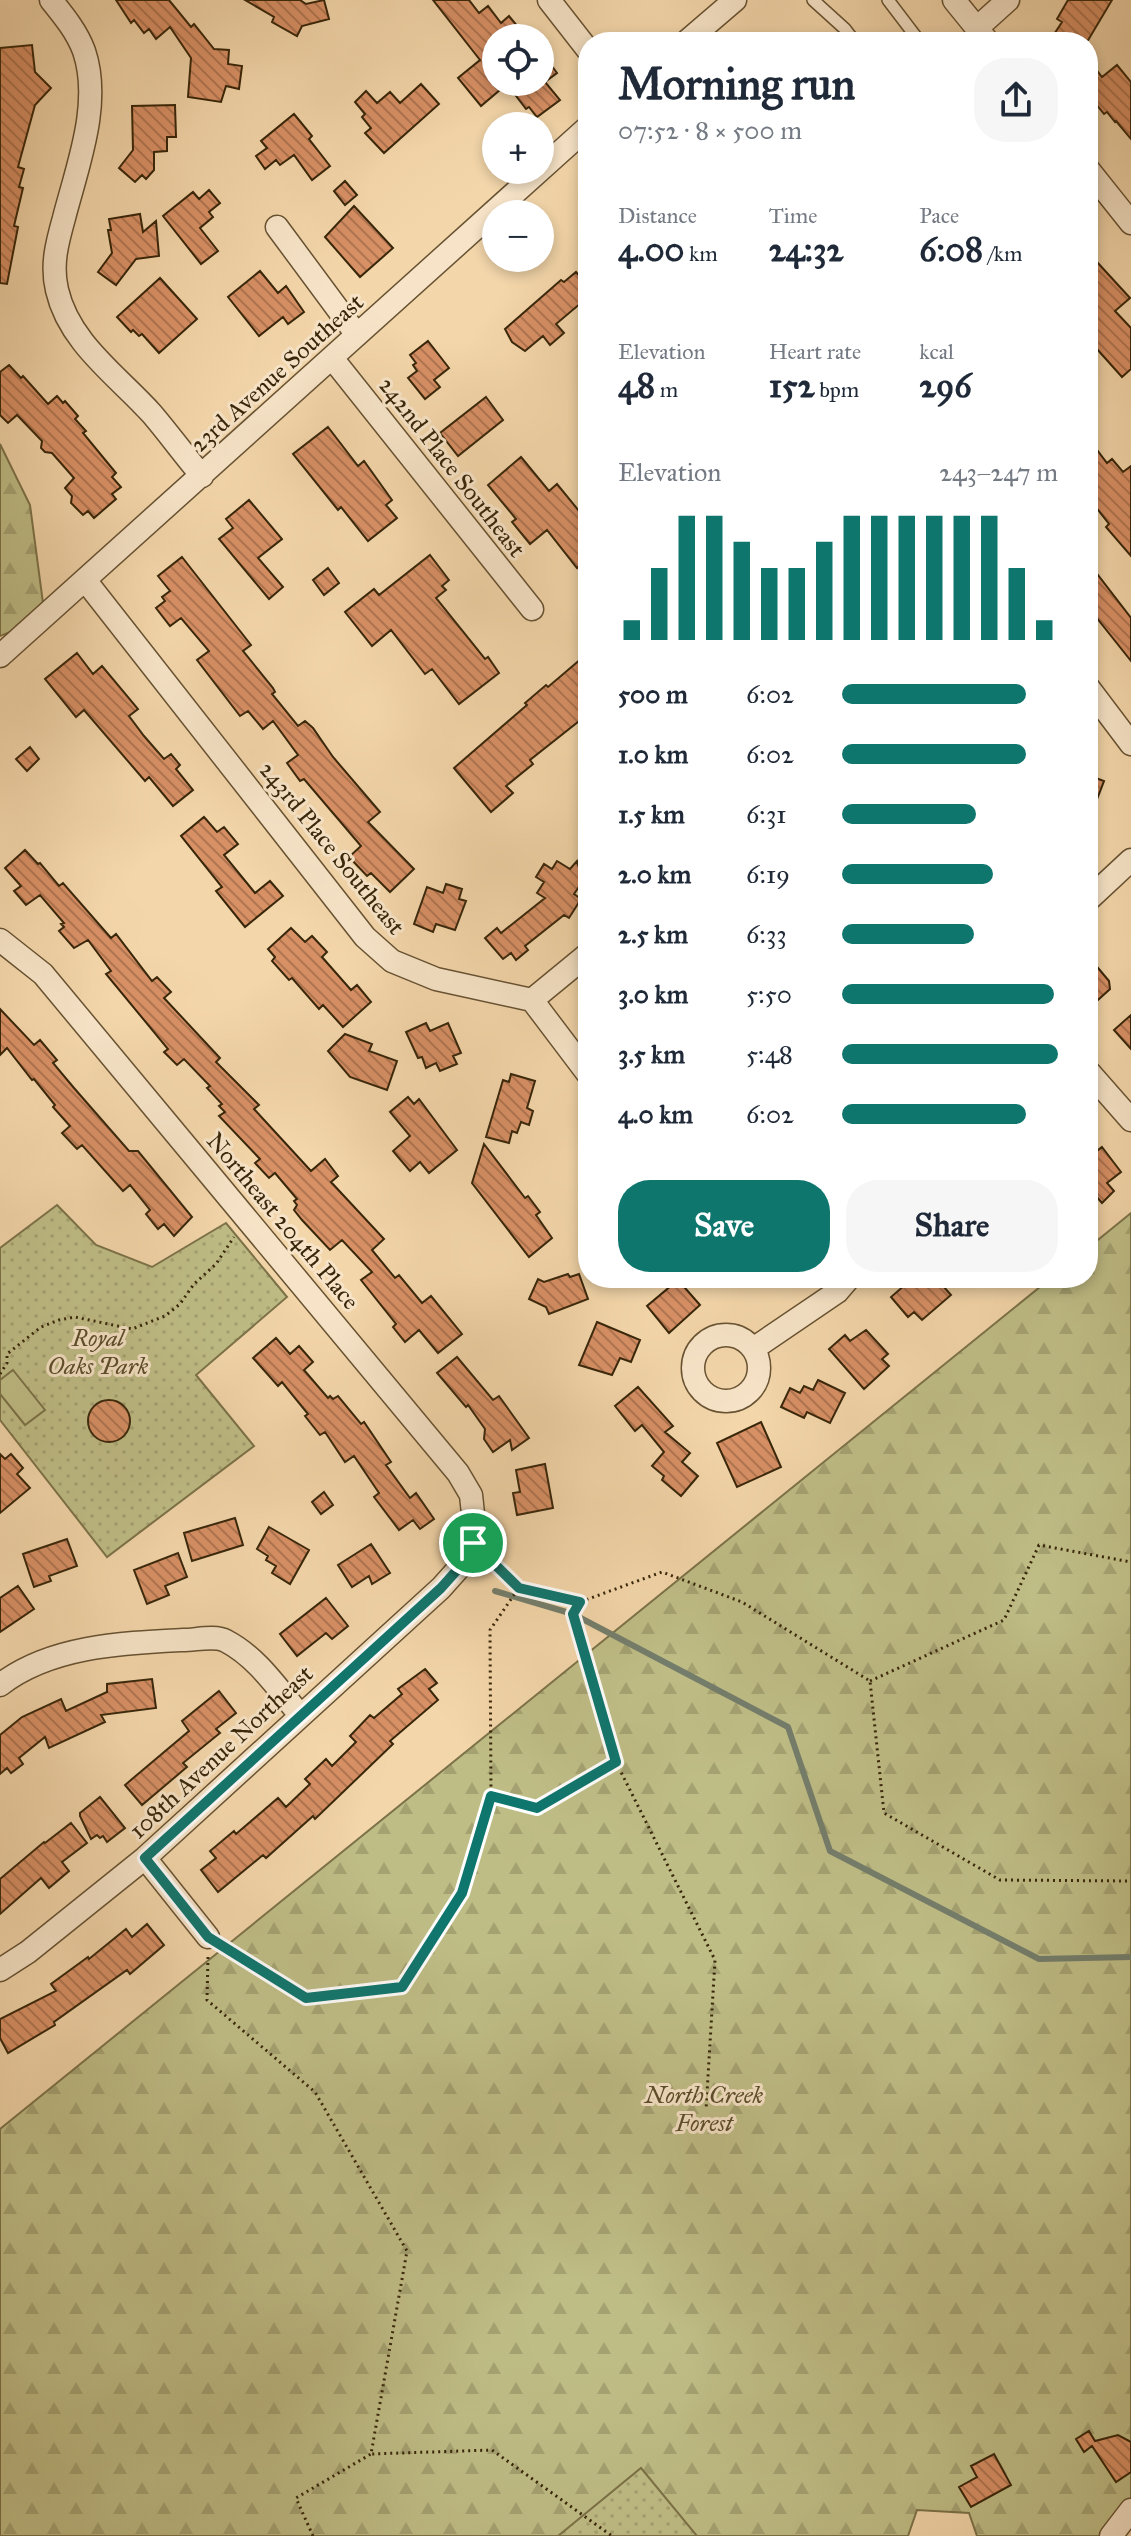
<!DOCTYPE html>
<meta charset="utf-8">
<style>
body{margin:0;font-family:"IM FELL Great Primer",serif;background:#f6f6f7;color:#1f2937;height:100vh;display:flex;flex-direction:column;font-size:30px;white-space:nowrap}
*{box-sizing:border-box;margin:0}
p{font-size:26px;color:#747a83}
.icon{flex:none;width:44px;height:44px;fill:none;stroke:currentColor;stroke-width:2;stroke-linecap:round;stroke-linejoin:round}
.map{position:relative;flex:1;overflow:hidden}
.sheet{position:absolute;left:578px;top:32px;width:520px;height:1256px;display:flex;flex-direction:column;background:#fff;border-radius:32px;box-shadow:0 4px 12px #0003}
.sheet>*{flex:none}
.tools{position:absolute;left:482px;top:24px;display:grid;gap:16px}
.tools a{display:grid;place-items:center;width:72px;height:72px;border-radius:50%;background:#fff;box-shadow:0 4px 12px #0003;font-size:40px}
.pin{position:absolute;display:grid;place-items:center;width:68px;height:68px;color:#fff;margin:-34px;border:4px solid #fff;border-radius:50%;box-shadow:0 2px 8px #0007}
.round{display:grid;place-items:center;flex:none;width:84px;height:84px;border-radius:32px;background:#f6f6f7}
.head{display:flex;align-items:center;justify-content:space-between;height:136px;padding:0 40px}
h1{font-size:44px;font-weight:700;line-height:60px}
.stats{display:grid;grid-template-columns:repeat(3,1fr);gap:12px;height:136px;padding:8px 40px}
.stats div{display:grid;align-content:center}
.stats b{font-size:34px;font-weight:700}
.stats small{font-size:22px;font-weight:400}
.stats p{font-size:22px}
.chart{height:224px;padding:16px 40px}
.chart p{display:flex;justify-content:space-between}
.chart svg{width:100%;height:144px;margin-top:8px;stroke:#0f766e;stroke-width:6}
.action{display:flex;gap:16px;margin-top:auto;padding:16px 40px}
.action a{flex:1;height:92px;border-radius:32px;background:#0f766e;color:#fff;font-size:32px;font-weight:700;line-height:92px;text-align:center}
.action a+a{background:#f6f6f7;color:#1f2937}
ul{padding:0 40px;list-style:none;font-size:26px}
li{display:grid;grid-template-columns:128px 96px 1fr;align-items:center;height:60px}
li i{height:20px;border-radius:10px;background:#0f766e}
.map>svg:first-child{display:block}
.forest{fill:url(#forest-firs);stroke:#7c7248;stroke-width:2}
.park{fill:url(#park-dots);stroke:#7c7248;stroke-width:2}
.pitch{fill:#bfbd86;stroke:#7c7248;stroke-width:2}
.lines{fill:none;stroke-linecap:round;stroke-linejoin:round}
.stream{stroke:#747e6c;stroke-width:6}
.building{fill:url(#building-back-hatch);stroke:#38260a;stroke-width:2}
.service-casing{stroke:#675232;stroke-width:14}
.minor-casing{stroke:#675232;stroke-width:25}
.path{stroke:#38260a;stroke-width:3;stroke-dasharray:2 4;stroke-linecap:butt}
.service{stroke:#f7e4c8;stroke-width:11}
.minor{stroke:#f7e4c8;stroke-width:22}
.route-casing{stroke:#fff;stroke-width:16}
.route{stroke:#0f766e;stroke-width:10}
.labels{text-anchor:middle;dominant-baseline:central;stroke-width:6;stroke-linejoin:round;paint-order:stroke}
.street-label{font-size:24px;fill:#38260a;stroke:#f7e4c8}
.park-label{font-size:24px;font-style:italic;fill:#5a4c29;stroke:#f7e4c8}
</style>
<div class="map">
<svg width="1131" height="2536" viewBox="0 0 1131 2536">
<defs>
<pattern id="forest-firs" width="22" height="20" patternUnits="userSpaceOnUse" patternTransform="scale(2)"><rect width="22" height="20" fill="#bfbd86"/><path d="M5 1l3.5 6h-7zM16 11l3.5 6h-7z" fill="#a5a272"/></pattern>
<pattern id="park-dots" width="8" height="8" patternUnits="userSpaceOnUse" patternTransform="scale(2)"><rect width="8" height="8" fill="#bfbd86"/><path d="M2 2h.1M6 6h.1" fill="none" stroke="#a5a272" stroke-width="1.8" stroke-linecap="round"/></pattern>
<pattern id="building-back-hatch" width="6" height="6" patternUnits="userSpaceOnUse" patternTransform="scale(2)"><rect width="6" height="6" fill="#d89065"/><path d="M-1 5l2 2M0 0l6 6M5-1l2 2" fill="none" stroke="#b07551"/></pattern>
</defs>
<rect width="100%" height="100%" fill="#f3d6aa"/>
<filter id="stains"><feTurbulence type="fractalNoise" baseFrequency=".0025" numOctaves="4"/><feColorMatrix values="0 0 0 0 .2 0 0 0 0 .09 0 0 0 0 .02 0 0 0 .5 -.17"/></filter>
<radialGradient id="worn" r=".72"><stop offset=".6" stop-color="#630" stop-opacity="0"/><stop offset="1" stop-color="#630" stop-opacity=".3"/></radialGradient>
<path class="forest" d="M0 444 30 505 45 618 0 636Z
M1131 1213V2510L1111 2536H977L969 2513 917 2510 908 2536H0V2129L1051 1278H1088V1248Z"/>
<path class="park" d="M57 1205 96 1245 152 1267 226 1223 287 1297 196 1375 254 1446 107 1557 0 1420V1248Z
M641 2468 697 2536H558Z"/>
<path class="pitch" d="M13 1370 45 1410 25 1425 0 1394V1380Z"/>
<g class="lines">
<path class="stream" d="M495 1591 573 1614 788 1727 830 1851 1039 1959 1131 1957"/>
</g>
<path class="building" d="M116 0H169L191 27 194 24 214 49 229 50 228 64 242 66 239 89 226 86 221 102 188 97 191 58 170 27 156 39 149 29 144 33 134 20 131 23Z
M245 0H300L306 4 324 0 329 19 302 26 297 36 272 22 274 17Z
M433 0H469L479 13 488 6 501 23 509 16 527 38H496V82H540V50L557 73 545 82 560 100 537 117 529 107 526 109 507 84 481 106 458 78 480 60Z
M1068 0H1112L1087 42H1049L1062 22 1057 19Z
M32 45 35 72 51 88 35 105 18 167 24 169 19 187 23 188 14 226 18 227 7 284 0 283V48Z
M1088 59 1102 77 1117 65 1131 82V139L1116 121 1115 122 1107 112 1104 114 1088 94Z
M421 84 439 104 384 153 365 133 371 128 362 117 365 114 355 102 366 91 377 103 390 92 400 103Z
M175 105 176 137H167V151L154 152V170L146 179 142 175 135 182 119 168 133 150 132 106Z
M294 114 312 136 309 139 330 166 312 180 294 155 280 165 276 160 265 169 256 156 267 148 261 141Z
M345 181 357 195 345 205 334 191Z
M209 190 220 203 209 212 213 217 200 228 218 251 201 264 163 216 193 192 199 199Z
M354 206 393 248 360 277 325 237Z
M140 214 143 232 156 221 159 256 136 259 116 285 98 272 112 253 108 230H111L109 219Z
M1097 262 1130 298 1115 311 1131 328V369L1122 377 1088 339V270Z
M260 271 278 293 286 286 304 312 288 324 283 317 259 336 228 297Z
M576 272 588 286V293L580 300 581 303 556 324 564 333 550 345 543 336 525 351 512 342 505 329 561 280 564 282Z
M160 278 197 319 159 353 142 334 139 336 133 330 131 332 117 317Z
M428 341 449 368 434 380 440 387 425 399 408 378 417 371 413 365 416 363 410 355Z
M9 365 21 378 23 376 48 404 57 396 63 403 65 401 78 416 75 419 86 431 83 433 116 473 112 477 121 487 112 494 116 499 94 518 88 511 83 515 71 503 72 496 65 488 74 478 52 453 45 452 41 448 42 441 17 415 8 423 0 415V372Z
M486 397 503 420 458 456 440 433Z
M328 427 358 466 364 461 392 500 386 505 397 518 368 541 341 507 338 510 293 454Z
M1088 438 1107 463 1112 459 1123 472 1131 466V556L1106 527 1109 524 1088 497Z
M521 457 549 491 557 484 588 522V559L577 568 547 530 530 544 512 522 516 519 488 485Z
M249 500 282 539 258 558 283 587 269 599 219 539 233 528 226 519Z
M430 555 449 580 442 586 446 590 436 598 485 659 488 657 499 673 459 704 432 669 425 674 391 630 372 646 345 612 374 589 379 595Z
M182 557 251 645 243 651 273 688 275 692 272 694 298 726 305 721 313 728 333 757 380 812 368 822 414 869 390 892 371 873 367 876 349 857 361 846 304 779 300 781 287 763 298 755 273 721 263 729 248 711 240 716 197 660 209 651 181 618 170 626 156 608 165 601 162 597 170 591 158 576Z
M1088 562 1131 618V661L1088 607Z
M328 568 339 583 324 595 313 580Z
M77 653 93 674 102 666 138 709 129 716 144 736 164 759 171 754 180 765 176 769 193 790 173 806 149 777 145 781 84 710 76 717 45 679Z
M588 653V714L530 760 533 764 506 786 513 793 491 812 454 768 527 705 525 703 546 685 548 687Z
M30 747 39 759 27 771 16 759Z
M1088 775 1104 781 1089 820H1088Z
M204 817 217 832 224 827 238 844 224 855 255 893 270 881 283 896 245 927 216 891 222 887 181 836Z
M25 850 38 864 40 863 59 886 63 883 111 938 116 934 152 981 157 977 171 992 164 998 220 1058 216 1062 259 1105 254 1109 311 1171 325 1159 338 1176 331 1182 384 1239 372 1250 395 1278 399 1275 422 1303 431 1296 462 1334 438 1353 419 1330 405 1342 393 1327 396 1324 361 1280 372 1272 342 1240 330 1250 302 1220 294 1210 297 1205 294 1201 297 1199 275 1173 269 1178 255 1163 260 1159 219 1116 225 1112 219 1106 222 1104 207 1088 210 1086 184 1059 177 1065 164 1052 168 1049 106 974 111 971 88 940 74 948 59 931 64 927 61 924 64 923 40 895 26 905 14 891 21 886 5 868Z
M557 861 570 869 577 861 583 881 574 894 581 899 569 918 564 915 525 946 528 950 516 960 511 953 503 959 485 938 497 928 501 933 545 898 537 893 544 882 536 877 544 864 552 869Z
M446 884 462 889 459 899 466 901 455 930 436 924 433 932 414 924 427 887 443 893Z
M291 928 305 942 312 936 327 952 322 957 351 990 357 985 371 1002 343 1027 323 1005 319 1009 292 978 289 980 272 961 275 957 268 949Z
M1088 956 1109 981 1110 989 1088 1009Z
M0 1009 34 1045 40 1040 57 1060 53 1063 74 1088 129 1151H138L192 1217 174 1236 164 1224 158 1229 146 1214 150 1210 130 1185 123 1191 82 1145 77 1149 62 1133 70 1126 53 1107 55 1105 34 1079 32 1080 7 1048 0 1055Z
M1131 1015V1049L1114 1030Z
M426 1023 430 1031 448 1023 461 1053 453 1056 457 1064 440 1071 436 1063 426 1068 422 1057 418 1058 406 1032Z
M345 1034 372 1044 369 1051 397 1061 387 1090 350 1077 328 1051Z
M511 1074 535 1081 527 1108 533 1111 529 1125 521 1122 517 1133 512 1131 509 1143 486 1137 503 1080 509 1082Z
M408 1097 414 1104 419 1099 457 1150 429 1173 420 1162 410 1171 393 1151 410 1136 390 1112Z
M484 1144 525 1198 528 1196 540 1212 536 1215 552 1238 529 1257 472 1183Z
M1102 1147 1121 1172 1107 1183 1114 1191 1102 1203 1088 1187V1158Z
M568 1274 570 1277 579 1274 588 1299 549 1314 546 1307 529 1299 538 1279 544 1282Z
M913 1278H936L951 1295 922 1320 914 1312 908 1317 891 1297Z
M678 1280 700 1305 669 1333 647 1306Z
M597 1322 640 1340 631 1362 620 1358 612 1375 579 1365Z
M866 1330 888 1354 882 1359 889 1366 864 1389 829 1349 845 1335 850 1341Z
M276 1338 290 1354 299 1346 313 1362 304 1370 328 1398 330 1396 333 1399 338 1396 361 1424 364 1422 391 1462 386 1465 410 1498 416 1493 434 1519 420 1529 413 1520 399 1530 374 1497 379 1493 354 1456 345 1462 325 1432 320 1435 305 1416 308 1414 282 1382 278 1386 253 1358Z
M457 1357 493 1400 499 1396 529 1438 512 1450 510 1440 493 1452 484 1439 485 1429 468 1405 466 1407 437 1373Z
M818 1380 845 1393 830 1423 807 1412 804 1418 781 1407 790 1388 800 1393 804 1386 813 1390Z
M638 1387 673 1426 665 1432 690 1453 682 1462 698 1476 681 1496 662 1480 664 1476 652 1466 664 1452 642 1425 635 1431 615 1406Z
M88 1421a21 21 0 1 1 42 0a21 21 0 1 1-42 0Z
M761 1422 781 1467 737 1487 717 1443Z
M0 1454 5 1459 11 1454 23 1468 17 1474 30 1488 0 1513Z
M545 1464 553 1508 517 1515 513 1493 520 1492 516 1470Z
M324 1492 333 1505 321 1514 312 1502Z
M235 1518 243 1545 192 1561 184 1533Z
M269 1527 309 1550 290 1584 272 1573 276 1566 266 1560 268 1556 257 1549Z
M67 1539 77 1566 49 1576 51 1581 34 1587 23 1554Z
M371 1544 390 1573 372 1584 369 1576 352 1587 338 1565Z
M178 1553 187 1577 165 1586 169 1595 147 1604 134 1570Z
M18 1586 34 1609 0 1632V1598Z
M326 1598 348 1626 332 1639 326 1633 297 1656 280 1634Z
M425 1669 437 1683 429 1689 438 1700 390 1741 393 1744 315 1819 313 1816 266 1858 263 1855 218 1892 201 1870 216 1858 210 1851 234 1831 236 1834 278 1798 286 1807 310 1784 305 1779 326 1759 332 1766 356 1742 350 1736 370 1715 374 1718 402 1694 398 1689Z
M152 1679 156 1708 101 1715 105 1722 49 1748 45 1737 19 1758 23 1764 11 1773 7 1768 0 1774V1735L22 1717 61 1699 66 1711 107 1692V1684Z
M219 1691 236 1713 216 1729 220 1733 183 1763 187 1767 142 1805 125 1785 189 1731 182 1721Z
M100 1797 125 1828 107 1842 103 1836 100 1838 97 1835 91 1839 80 1816V1813Z
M71 1823 87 1843 62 1862 69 1871 49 1888 41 1878 0 1914V1879L44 1842 45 1843Z
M147 1924 164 1945 130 1974 127 1970 54 2022 55 2025 8 2053 0 2038V2019L56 1991 51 1984 88 1957 89 1959 126 1929 132 1937Z
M1089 2431 1095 2441 1118 2435 1131 2442V2472L1116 2482 1092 2446 1084 2452 1076 2439Z
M994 2454 1011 2485 971 2507 959 2487 977 2477 971 2466Z"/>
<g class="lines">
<g class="service-casing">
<path id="service" d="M813 0 845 29 855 42
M888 0 920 42"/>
</g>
<g class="minor-casing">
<path id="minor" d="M51 0C64 16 77 32 84 51 102 104 77 167 64 218 57 243 51 265 57 290 69 343 118 376 152 414 169 434 185 456 202 476
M549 0 588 50
M954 0 988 42
M977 28 1008 0
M686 42 735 0
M1088 169 1131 223
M277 227 357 335
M332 358 532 609
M85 580 365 937 392 961 436 979 532 1000 588 1074
M0 656 588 127
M1088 687 1131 744
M1088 900 1131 860
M0 940 43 974 458 1473 471 1495 474 1523 473 1543 466 1560 441 1588 145 1858 28 1952 0 1970
M532 1000 588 954
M1088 1071 1131 1120
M693 1368a33 33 0 1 1 66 0a33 33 0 1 1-66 0Z
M753 1349 837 1292 849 1278
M0 1685C50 1646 122 1643 183 1640 196 1640 215 1635 226 1641 257 1657 278 1689 300 1715
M145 1858 208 1937
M1111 2536 1131 2510"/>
</g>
<path class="path" d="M0 1374 7 1363V1354L41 1327 59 1320 75 1317 132 1329 165 1316 180 1304 194 1284 216 1264 234 1237
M487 1557 519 1588 580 1602 662 1572 742 1602 870 1681 884 1813 1000 1880 1131 1881
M580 1602 573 1614 616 1762 715 1960 706 2110
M870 1681 1004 1620 1039 1545 1131 1562
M491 1796 537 1808 616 1762
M225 1948 306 1998 402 1987 462 1893 491 1796 490 1630 518 1589
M208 1957 207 2000 315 2092 407 2251 371 2454 492 2450 612 2536
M313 2536 296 2498 371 2454"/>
<use href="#service" class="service"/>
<use href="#minor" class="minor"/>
</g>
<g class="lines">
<g class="route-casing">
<path id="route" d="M473 1543 519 1588 580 1602 573 1614 616 1762 537 1808 491 1796 462 1893 402 1987 306 1998 208 1937 145 1858 441 1588 466 1560Z"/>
</g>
<use href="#route" class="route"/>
</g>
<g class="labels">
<g class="street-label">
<text transform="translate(277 373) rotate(-42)">23rd Avenue Southeast</text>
<text transform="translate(452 467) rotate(52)">242nd Place Southeast</text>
<text transform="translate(332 848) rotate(51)">243rd Place Southeast</text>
<text transform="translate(283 1221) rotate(50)">Northeast 204th Place</text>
<text transform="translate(221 1752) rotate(-43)">108th Avenue Northeast</text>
</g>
<g class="park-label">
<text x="98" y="1338">Royal<tspan x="98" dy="28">Oaks Park</tspan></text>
<text x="704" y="2095">North Creek<tspan x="704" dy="28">Forest</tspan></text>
</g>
</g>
<rect width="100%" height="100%" filter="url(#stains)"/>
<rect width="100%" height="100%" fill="url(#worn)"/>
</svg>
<div class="tools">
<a><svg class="icon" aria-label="locate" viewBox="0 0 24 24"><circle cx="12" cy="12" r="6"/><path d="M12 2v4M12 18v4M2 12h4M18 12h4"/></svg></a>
<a>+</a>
<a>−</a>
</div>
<div class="pin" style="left:473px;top:1543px;background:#1e9e55"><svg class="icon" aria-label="arrive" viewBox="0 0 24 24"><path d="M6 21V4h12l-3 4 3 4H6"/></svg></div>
<section class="sheet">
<div class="head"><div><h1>Morning run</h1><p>07:52 · 8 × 500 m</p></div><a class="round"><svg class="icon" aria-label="share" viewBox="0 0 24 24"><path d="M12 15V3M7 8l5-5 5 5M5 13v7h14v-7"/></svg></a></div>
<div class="stats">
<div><p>Distance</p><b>4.00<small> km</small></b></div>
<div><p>Time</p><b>24:32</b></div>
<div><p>Pace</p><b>6:08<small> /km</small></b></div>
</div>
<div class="stats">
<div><p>Elevation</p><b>48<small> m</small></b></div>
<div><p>Heart rate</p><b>152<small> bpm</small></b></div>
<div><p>kcal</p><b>296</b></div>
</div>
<div class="chart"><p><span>Elevation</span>243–247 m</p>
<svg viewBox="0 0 160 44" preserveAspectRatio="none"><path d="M5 44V38M15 44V22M25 44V6M35 44V6M45 44V14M55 44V22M65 44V22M75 44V14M85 44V6M95 44V6M105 44V6M115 44V6M125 44V6M135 44V6M145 44V22M155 44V38"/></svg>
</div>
<ul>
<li><b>500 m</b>6:02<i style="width:85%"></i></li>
<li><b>1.0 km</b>6:02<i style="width:85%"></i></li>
<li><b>1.5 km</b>6:31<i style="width:62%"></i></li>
<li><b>2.0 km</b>6:19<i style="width:70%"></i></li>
<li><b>2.5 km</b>6:33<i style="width:61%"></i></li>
<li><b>3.0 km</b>5:50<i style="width:98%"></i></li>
<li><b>3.5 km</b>5:48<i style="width:100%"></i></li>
<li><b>4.0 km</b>6:02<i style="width:85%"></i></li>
</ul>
<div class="action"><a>Save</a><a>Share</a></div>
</section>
</div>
